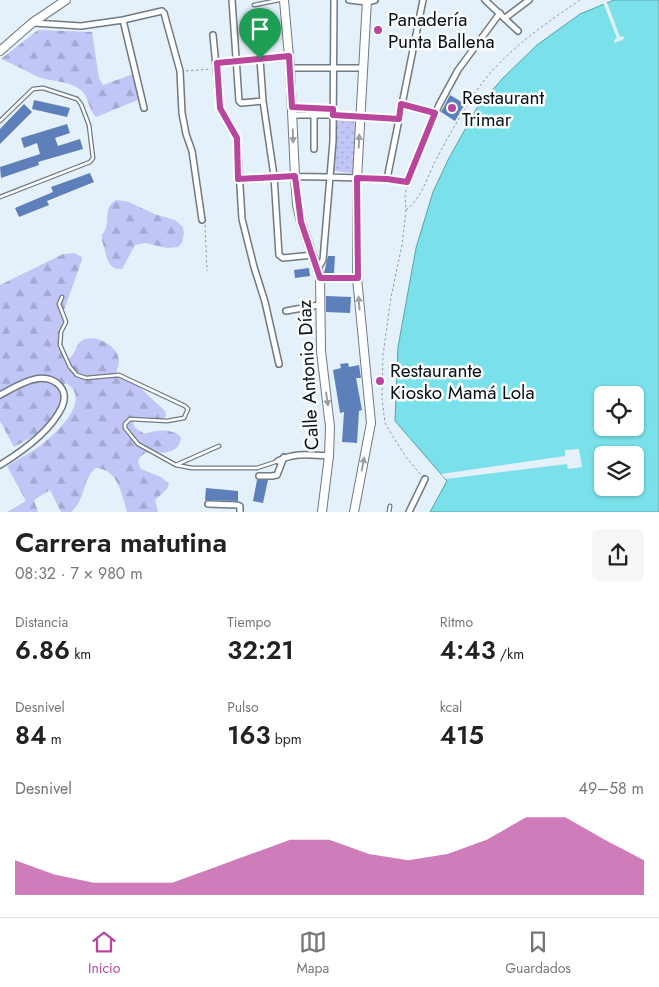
<!DOCTYPE html>
<html lang="es">
<meta charset="utf-8">
<style>
body{margin:0;font-family:Jost,sans-serif;background:#f6f6f6;color:#222;height:100vh;display:flex;flex-direction:column;font-size:19px;white-space:nowrap}
*{box-sizing:border-box;margin:0}
p{font-size:16px;color:#767676}
.icon{flex:none;width:28px;height:28px;fill:none;stroke:currentColor;stroke-width:2;stroke-linecap:round;stroke-linejoin:round}
.map{position:relative;height:512px;overflow:hidden}
.sheet{display:flex;flex-direction:column;background:#fff;flex:1}
.sheet>*{flex:none}
.fabs{position:absolute;left:594px;top:386px;display:grid;gap:10px}
.fabs a{display:grid;place-items:center;width:50px;height:50px;border-radius:8px;background:#fff;box-shadow:0 1px 4px #0004;font-size:25px}
.pin{position:absolute;display:grid;place-items:center;width:42px;height:42px;color:#fff;margin:-51px -21px;border-radius:50% 50% 50% 0;rotate:-45deg;box-shadow:0 0 5px #0007}
.pin .icon{rotate:45deg}
.round{display:grid;place-items:center;flex:none;width:52px;height:52px;border-radius:8px;background:#f6f6f6}
.headline{display:flex;align-items:center;justify-content:space-between;height:85px;padding:0 15px}
h1{font-size:28px;font-weight:600;line-height:38px}
.figures{display:grid;grid-template-columns:repeat(3,1fr);gap:8px;height:85px;padding:5px 15px}
.figures div{display:grid;align-content:center}
.figures b{font-size:25px;font-weight:600}
.figures small{font-size:14px;font-weight:400}
.figures p{font-size:14px}
.chart{height:140px;padding:10px 15px}
.chart p{display:flex;justify-content:space-between}
.chart svg{width:100%;height:90px;margin-top:5px;fill:#ba459d;opacity:.7}
.tabs{display:flex;justify-content:space-around;align-items:center;height:70px;border-top:1px solid #e0e0e0;background:#fff;font-size:14px;color:#767676}
.tabs a{display:grid;justify-items:center;gap:2px}
.tabs .selected{color:#ba459d}
.map>svg:first-child{display:block}
.forest{fill:url(#forest-firs)}
.park{fill:url(#park-dots)}
.water{fill:#7ae1ea;stroke:#58a2a9;fill-rule:evenodd}
.pier{fill:#e4f0fa}
.building{fill:#5e80ba}
.lines{fill:none;stroke-linecap:round;stroke-linejoin:round}
.lane-casing{stroke:#6f7a83;stroke-width:5}
.street-casing{stroke:#6f7a83;stroke-width:8}
.secondary-casing{stroke:#6f7a83;stroke-width:10}
.path{stroke:#8f98a0;stroke-width:1;stroke-dasharray:2.5 2.5;stroke-linecap:butt}
.lane{stroke:#fff;stroke-width:2.5}
.street{stroke:#fff;stroke-width:5}
.secondary{stroke:#fff;stroke-width:8}
.oneway{fill:#9d9fa0}
.route-casing{stroke:#fff;stroke-width:10}
.route{stroke:#ba459d;stroke-width:6}
.poi-dot{fill:#ba459d;stroke:#f9fcfe;stroke-width:2}
.labels{text-anchor:middle;dominant-baseline:central;stroke-width:5;stroke-linejoin:round;paint-order:stroke}
.poi-label{font-size:19px;fill:#0a0f12;stroke:#f9fcfe;text-anchor:start}
.street-label{font-size:19px;fill:#0a0f12;stroke:#f9fcfe}
</style>
<div class="map">
<svg width="659" height="512" viewBox="0 0 659 512">
<defs>
<pattern id="forest-firs" width="22" height="20" patternUnits="userSpaceOnUse" patternTransform="scale(1.25)"><rect width="22" height="20" fill="#c1c6f7"/><path d="M5 1l3.5 6h-7zM16 11l3.5 6h-7z" fill="#a4a9d3"/></pattern>
<pattern id="park-dots" width="8" height="8" patternUnits="userSpaceOnUse" patternTransform="scale(1.25)"><rect width="8" height="8" fill="#c1c6f7"/><path d="M2 2h.1M6 6h.1" fill="none" stroke="#a4a9d3" stroke-width="1.8" stroke-linecap="round"/></pattern>
</defs>
<rect width="100%" height="100%" fill="#e4f0fa"/>
<path class="forest" d="M38 30 92 32 99 78 103 85 133 74 140 99 96 117C88 109 89 97 81 90 68 80 50 82 36 76 25 70 13 64 1 59Z
M117 200 129 202 154 214 175 220 183 227 184 233 182 243 178 247 167 248 145 243 135 245 122 269C108 270 107 258 104 247 103 243 101 239 102 235 103 233 105 231 106 228 109 217 104 206 117 200Z
M74 253 82 257V260L63 313V357L67 360C76 355 75 346 81 341 94 332 119 346 119 361 119 367 115 370 117 376L136 384 165 411 166 416 162 420 146 417 136 419 133 423 135 428 145 434C156 430 171 428 181 437 179 457 158 452 145 453L140 457 138 462 141 469 161 477 169 484 167 489 155 500 158 512H127C122 495 118 469 96 468 81 480 87 498 71 512H61L50 490 34 500 38 512H7L26 501 7 466C18 459 31 453 41 445 57 433 93 399 66 383L62 387C61 392 62 397 61 403 58 425 32 437 14 447L0 421V285L63 254Z"/>
<path class="park" d="M337 119 356 121 353 173 334 171Z"/>
<path class="water" d="M614 0H659V512H430L447 481 395 421 398 347 416 248 433 192 449 158 477 108 503 78 537 45 580 14ZM602 395H635V428H602ZM602 455H635V488H602Z"/>
<path class="pier" d="M606 0 620 37 623 36 624 39 615 43 614 40 617 38 603 2Z
M579 449 582 467 568 469 567 464 446 479 441 474 565 456V450Z"/>
<path class="building" d="M450 95 465 104 455 121 441 112Z
M34 100 70 108 67 117 32 109Z
M24 104 32 112 0 144V129Z
M67 124 70 133 55 138 58 146 80 139 83 149 38 162 39 165 1 178 0 167 40 154 37 143 24 148 21 138Z
M90 173 94 182 47 201 49 205 19 217 15 208 53 192 51 187Z
M328 256H335L334 273H324Z
M309 268 310 276 295 278 294 270Z
M326 296 351 297 350 313 326 312Z
M348 363 349 367 359 365 361 378H356L362 410 359 411 357 443 342 442 344 412 340 413 333 370 341 368 340 364Z
M257 480H268L263 503 253 501Z
M206 488 238 491V501L205 500Z"/>
<g class="lines">
<g class="lane-casing">
<path id="lane" d="M254 5 279 0
M0 121 33 89 43 88 77 99 81 104 89 125 93 158 90 162 0 197
M62 297 59 304 66 322 61 332 60 345 70 367 77 375 86 378 119 375 185 406 188 409 184 418 167 421 130 419 125 424V428L138 444 176 465 192 468H257L278 461
M176 465 219 446
M389 512 390 506"/>
</g>
<g class="street-casing">
<path id="street" d="M232 0 239 101 241 103 263 101
M349 0 367 2 375 0
M485 0 518 31
M505 18 529 0
M123 20 144 108
M34 23 81 26 123 20 162 11 164 13 180 71 182 113 186 134 192 151 202 220
M213 35 220 108 237 138 242 219 254 267 265 302 279 364
M260 59 263 101 274 176 279 255 283 258 313 255
M217 63 289 56
M290 68H363
M401 104 435 113
M292 107 333 109
M293 115H333L399 119
M314 149V115
M415 161 439 105 458 70 500 13
M238 179C288 175 337 177 387 179L423 0
M318 268 323 260 333 141 334 0
M320 277 357 278
M286 311 319 305
M0 395C17 386 43 368 60 386 65 392 65 400 62 407 50 432 23 451 0 465
M278 461C294 452 311 455 329 456
M259 476H272L277 475 284 457
M208 504 237 505 240 506V512
M409 512 425 479"/>
</g>
<g class="secondary-casing">
<path id="secondary" d="M284 0 290 68 295 176 297 205 301 222 320 277 321 351 330 427 329 456 322 512
M0 51 32 23 66 0
M354 512 371 423 357 278V178L367 0"/>
</g>
<path class="path" d="M186 71 211 69
M413 166 405 194 406 210 402 245 391 297 383 355 382 398 385 423 392 435 406 457 421 475
M393 179 406 181
M406 210C422 198 426 179 435 162 446 140 458 120 471 99 498 56 539 28 580 0
M205 225 207 271"/>
<use href="#lane" class="lane"/>
<use href="#street" class="street"/>
<use href="#secondary" class="secondary"/>
</g>
<defs><path id="oneway-solid" d="M-6-.8H1V-3.2L6.5 0L1 3.2V.8H-6Z" transform="scale(1.25)"/></defs>
<g class="oneway">
<use href="#oneway-solid" transform="translate(293 136) rotate(88)"/>
<use href="#oneway-solid" transform="translate(359 141) rotate(-87)"/>
<use href="#oneway-solid" transform="translate(359 303) rotate(-94)"/>
<use href="#oneway-solid" transform="translate(327 399) rotate(82)"/>
<use href="#oneway-solid" transform="translate(363 464) rotate(-79)"/>
</g>
<g class="lines">
<g class="route-casing">
<path id="route" d="M289 56 292 107 333 109V115L399 119 401 104 435 113 407 182 387 179 357 178 358 278H320L301 222 295 176 238 179 237 138 220 108 217 63Z"/>
</g>
<use href="#route" class="route"/>
</g>
<g class="poi-dot">
<circle cx="378" cy="30" r="5"/>
<circle cx="452" cy="108" r="5"/>
<circle cx="380" cy="381" r="5"/>
</g>
<g class="labels">
<g class="poi-label">
<text x="388" y="19">Panadería<tspan x="388" dy="22">Punta Ballena</tspan></text>
<text x="462" y="97">Restaurant<tspan x="462" dy="22">Trimar</tspan></text>
<text x="390" y="370">Restaurante<tspan x="390" dy="22">Kiosko Mamá Lola</tspan></text>
</g>
<g class="street-label">
<text transform="translate(308 375) rotate(-93)">Calle Antonio Díaz</text>
</g>
</g>
</svg>
<div class="fabs">
<a><svg class="icon" aria-label="locate" viewBox="0 0 24 24"><circle cx="12" cy="12" r="6"/><path d="M12 2v4M12 18v4M2 12h4M18 12h4"/></svg></a>
<a><svg class="icon" aria-label="layers" viewBox="0 0 24 24"><path d="M12 4l9 5-9 5-9-5zM3 14l9 5 9-5"/></svg></a>
</div>
<div class="pin" style="left:260px;top:59px;background:#1e9e55"><svg class="icon" aria-label="arrive" viewBox="0 0 24 24"><path d="M6 21V4h12l-3 4 3 4H6"/></svg></div>
</div>
<section class="sheet">
<div class="headline"><div><h1>Carrera matutina</h1><p>08:32 · 7 × 980 m</p></div><a class="round"><svg class="icon" aria-label="share" viewBox="0 0 24 24"><path d="M12 15V3M7 8l5-5 5 5M5 13v7h14v-7"/></svg></a></div>
<div class="figures">
<div><p>Distancia</p><b>6.86<small> km</small></b></div>
<div><p>Tiempo</p><b>32:21</b></div>
<div><p>Ritmo</p><b>4:43<small> /km</small></b></div>
</div>
<div class="figures">
<div><p>Desnivel</p><b>84<small> m</small></b></div>
<div><p>Pulso</p><b>163<small> bpm</small></b></div>
<div><p>kcal</p><b>415</b></div>
</div>
<div class="chart"><p><span>Desnivel</span>49–58 m</p>
<svg viewBox="0 0 160 44" preserveAspectRatio="none"><path d="M0 44V27L10 34L20 38L30 38L40 38L50 31L60 24L70 17L80 17L90 24L100 27L110 24L120 17L130 6L140 6L150 17L160 27V44z"/></svg>
</div>
</section>
<nav class="tabs">
<a class="selected"><svg class="icon" aria-label="home" viewBox="0 0 24 24"><path d="M3 11l9-7 9 7M6 9v11h12V9"/></svg>Inicio</a>
<a><svg class="icon" aria-label="map" viewBox="0 0 24 24"><path d="M3 6l6-2 6 2 6-2v14l-6 2-6-2-6 2zM9 4v14M15 6v14"/></svg>Mapa</a>
<a><svg class="icon" aria-label="saved" viewBox="0 0 24 24"><path d="M7 4h10v16l-5-4-5 4z"/></svg>Guardados</a>
</nav>
